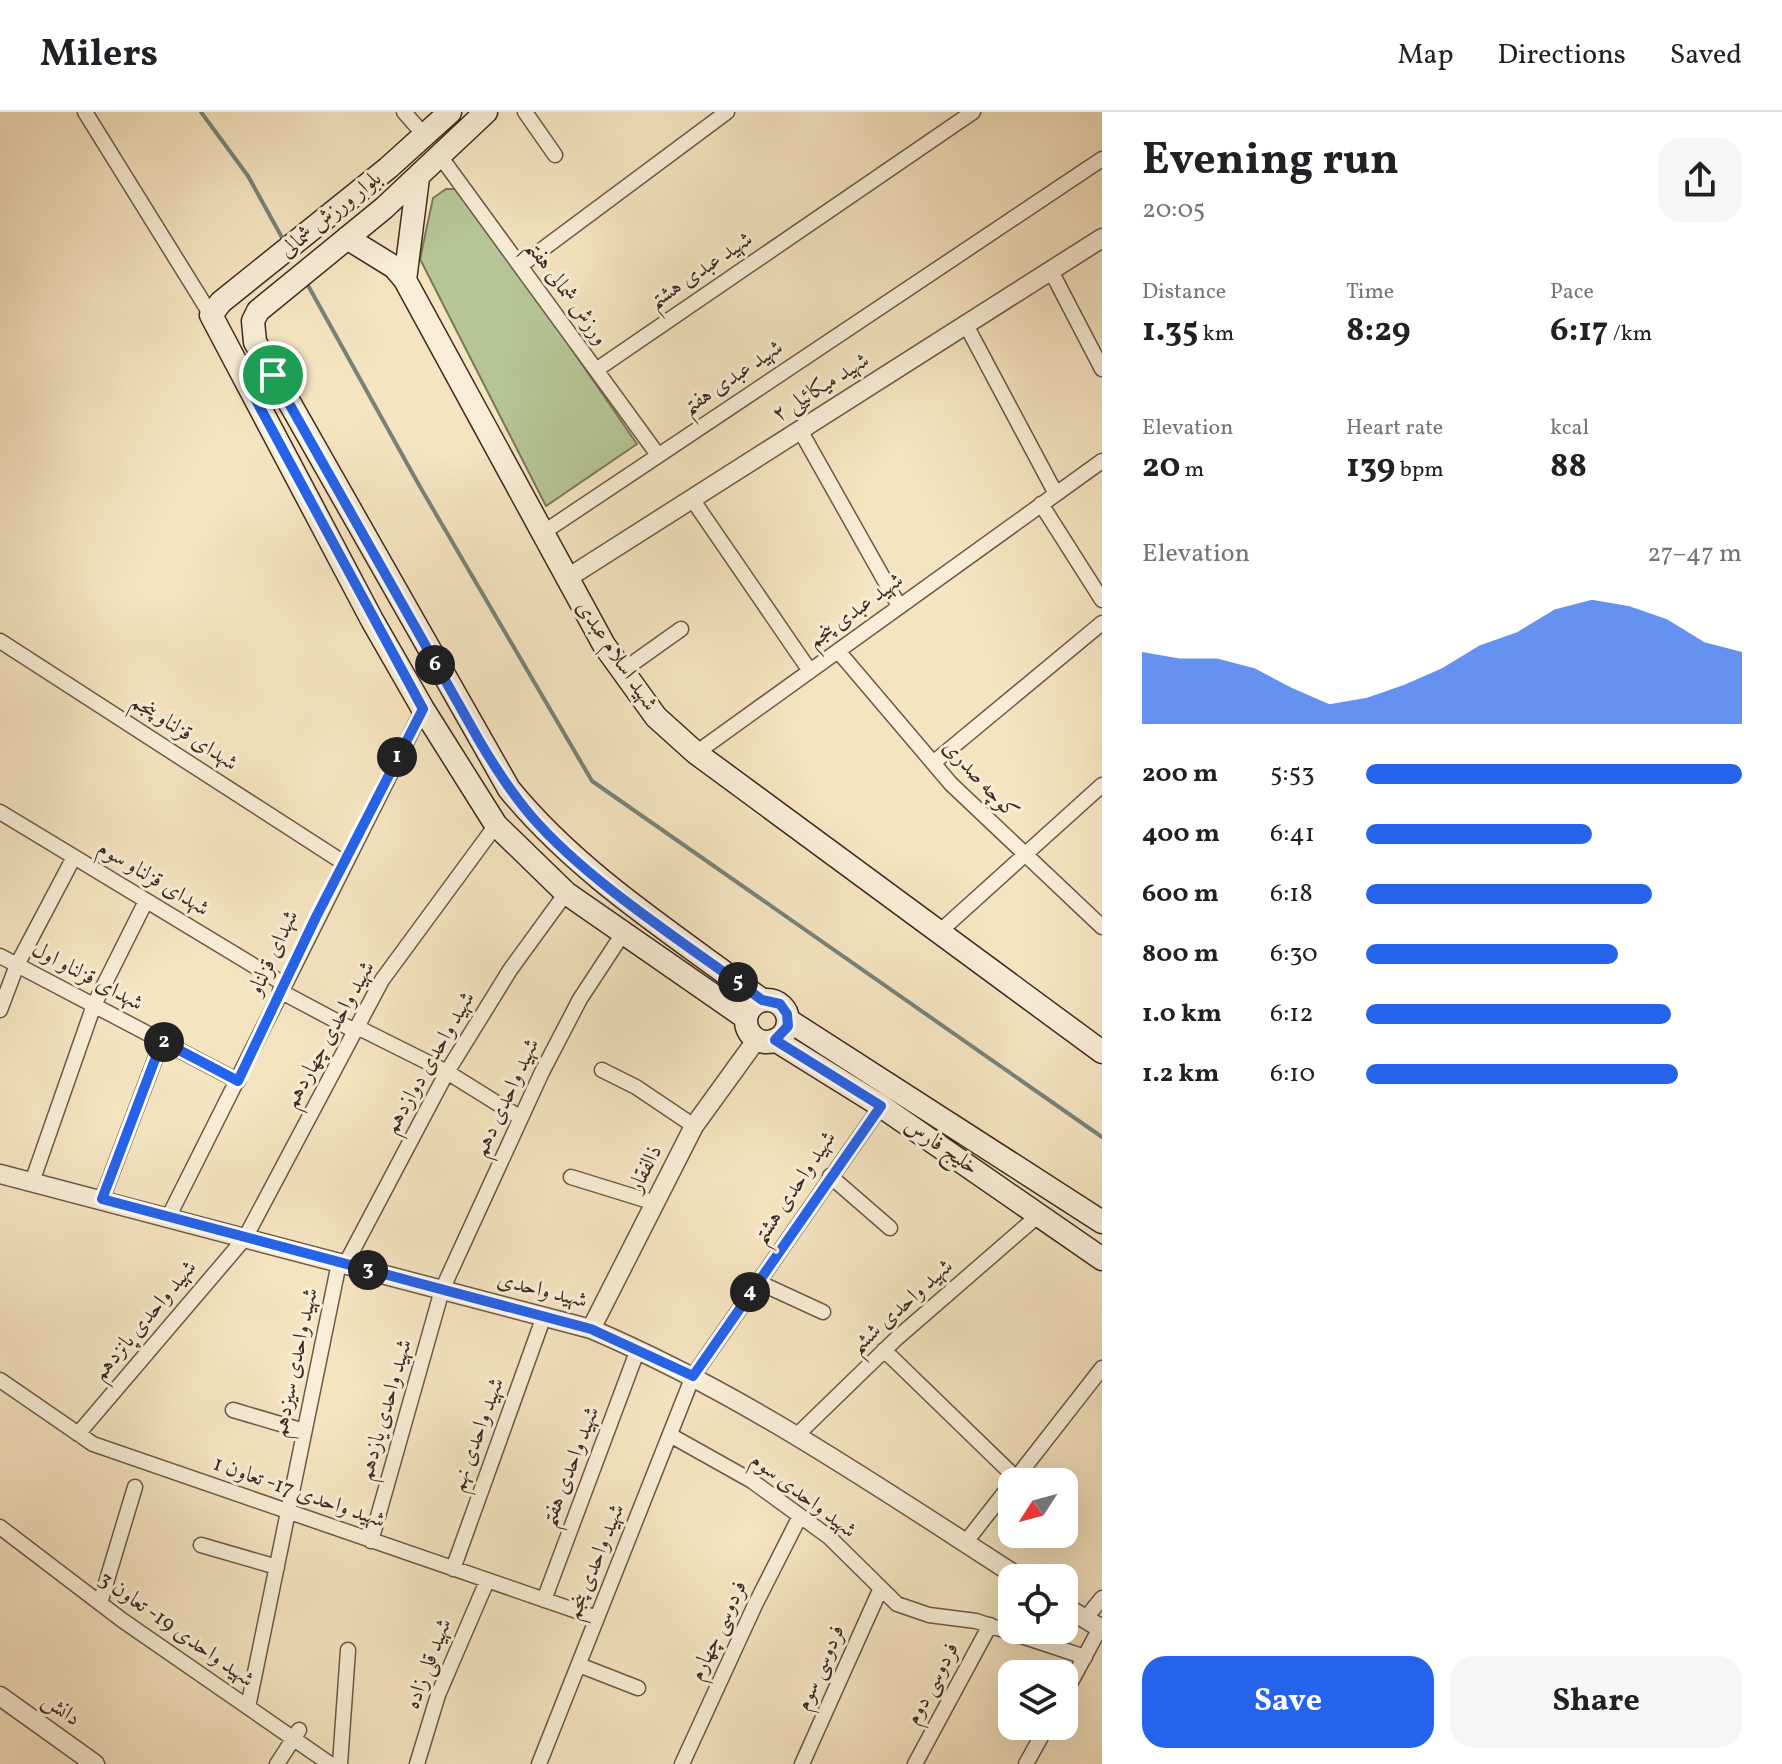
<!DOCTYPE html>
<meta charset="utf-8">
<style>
body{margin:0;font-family:Vollkorn,Amiri,serif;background:#f6f6f6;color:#202124;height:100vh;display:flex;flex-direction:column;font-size:30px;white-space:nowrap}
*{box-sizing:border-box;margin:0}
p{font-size:26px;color:#757577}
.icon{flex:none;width:44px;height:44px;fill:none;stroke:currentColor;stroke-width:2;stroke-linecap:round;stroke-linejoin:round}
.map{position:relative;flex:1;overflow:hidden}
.drawer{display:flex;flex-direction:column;background:#fff;width:680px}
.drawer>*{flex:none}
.needle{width:52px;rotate:234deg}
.buttons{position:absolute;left:998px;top:1356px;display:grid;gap:16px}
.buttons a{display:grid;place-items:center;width:80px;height:80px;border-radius:16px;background:#fff;box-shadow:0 8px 32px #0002;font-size:40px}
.pin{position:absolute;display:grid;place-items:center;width:68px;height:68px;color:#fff;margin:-34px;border:4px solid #fff;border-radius:50%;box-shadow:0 2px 8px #0007}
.km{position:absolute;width:40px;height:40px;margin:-20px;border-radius:50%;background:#222;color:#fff;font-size:22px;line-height:40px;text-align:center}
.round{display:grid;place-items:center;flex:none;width:84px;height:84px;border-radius:24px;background:#f6f6f6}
.headline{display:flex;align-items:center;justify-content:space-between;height:136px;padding:0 40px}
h1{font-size:44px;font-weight:700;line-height:60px}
.metrics{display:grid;grid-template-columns:repeat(3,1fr);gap:12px;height:136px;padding:8px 40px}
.metrics div{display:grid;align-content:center}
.metrics b{font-size:34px;font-weight:700}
.metrics small{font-size:22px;font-weight:400}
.metrics p{font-size:22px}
.chart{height:224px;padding:16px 40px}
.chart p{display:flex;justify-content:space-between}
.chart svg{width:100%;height:144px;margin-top:8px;fill:#2563eb;opacity:.7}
.button{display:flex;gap:16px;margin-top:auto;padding:16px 40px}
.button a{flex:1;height:92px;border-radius:24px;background:#2563eb;color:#fff;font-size:32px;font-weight:700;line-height:92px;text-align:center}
.button a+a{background:#f6f6f6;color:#202124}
ul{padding:0 40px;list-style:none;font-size:26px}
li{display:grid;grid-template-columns:128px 96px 1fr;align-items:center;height:60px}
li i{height:20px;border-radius:10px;background:#2563eb}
header{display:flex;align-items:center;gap:48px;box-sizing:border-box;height:112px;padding:0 40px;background:#fff;border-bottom:2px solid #e0e0e0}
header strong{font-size:38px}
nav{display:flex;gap:44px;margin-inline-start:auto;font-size:28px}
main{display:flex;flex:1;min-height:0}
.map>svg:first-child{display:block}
.green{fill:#b6c596;stroke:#7a785c;stroke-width:2}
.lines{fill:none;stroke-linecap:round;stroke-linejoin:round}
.stream{stroke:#76837a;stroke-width:4}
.minor-casing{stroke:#6b594a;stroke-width:17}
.tertiary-casing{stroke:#6b594a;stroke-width:21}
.secondary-casing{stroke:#3d2b22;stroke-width:25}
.minor{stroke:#f8edd6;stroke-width:14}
.tertiary{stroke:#f8edd6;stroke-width:18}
.secondary{stroke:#f8edd6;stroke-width:22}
.route-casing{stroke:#fff;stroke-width:16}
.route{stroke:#2563eb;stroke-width:10}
.labels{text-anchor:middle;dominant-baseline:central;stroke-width:6;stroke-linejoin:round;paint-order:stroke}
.street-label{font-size:22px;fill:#3d2b22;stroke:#f8edd6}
</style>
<header>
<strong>Milers</strong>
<nav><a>Map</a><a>Directions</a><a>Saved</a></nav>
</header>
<main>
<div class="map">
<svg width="1102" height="1652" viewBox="0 0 1102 1652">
<rect width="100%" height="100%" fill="#f5e4c0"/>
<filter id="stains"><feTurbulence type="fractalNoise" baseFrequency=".0025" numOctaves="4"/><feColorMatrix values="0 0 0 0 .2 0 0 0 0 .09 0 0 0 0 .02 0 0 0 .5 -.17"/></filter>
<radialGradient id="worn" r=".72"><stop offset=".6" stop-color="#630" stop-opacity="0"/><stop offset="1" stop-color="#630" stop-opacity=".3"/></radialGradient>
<path class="green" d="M446 77H461L637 332 546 394 420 147 433 86Z"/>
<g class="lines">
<path class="stream" d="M201 0 248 64 284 129
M305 168 419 373 592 669 1102 1025"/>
<g class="minor-casing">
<path id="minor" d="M85 0 211 203
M404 0 424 23
M525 0 555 43
M440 44 658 343
M520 154 727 0
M1051 159 1102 257
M966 213 1056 382
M596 258 973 0
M800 318 899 494
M692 387 810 559
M1041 392 1102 488
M541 422 1102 47
M0 529 344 751
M838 539 951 672 1102 815
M622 559 681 517
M696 641 1102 349
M933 651 1102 511
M0 700 284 872
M937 822 1102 673
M0 844 238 969
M280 879 355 919
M0 898 17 853 74 745
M357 915 447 960 521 1006
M602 958 636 975 694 1014
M830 1064 890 1116
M571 1065 655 1091
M32 1070 94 893 146 789
M102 1087 162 929
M168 1106 423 597
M345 1153 447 960 510 858 566 781
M758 1170 823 1200
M884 1238 1016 1366
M0 1268 93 1332 597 1506
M233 1298 304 1319
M78 1322 245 1126 382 868 496 713
M670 1323 752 1369 829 1425 897 1492 929 1503 976 1509 1085 1545
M796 1324 897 1226 1040 1102
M1013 1370 1102 1256
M0 1415 122 1508 330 1652
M371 1429 442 1178 542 960 580 887 624 820
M965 1431 1012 1371
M201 1433 277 1455
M453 1457 544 1204
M544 1488 638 1237
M100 1491 135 1375
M1085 1507 1102 1486
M579 1553 638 1576
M1064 1583 1100 1516
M248 1595 339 1151
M277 1652 299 1618
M340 1652 348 1538
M417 1652 438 1583 487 1469
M539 1652 693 1264 881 994
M682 1652 755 1493 799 1406
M802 1652 880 1478
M915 1652 990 1513
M1026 1652 1047 1614"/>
</g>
<g class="tertiary-casing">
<path id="tertiary" d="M566 467 1102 126
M0 1062 591 1217C744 1282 881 1377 1020 1466
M591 1217 694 1014 757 927
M1064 1494 1102 1517
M0 1584 95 1652"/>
</g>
<g class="secondary-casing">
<path id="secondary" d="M450 0 388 56 221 190 211 203 372 508 423 597 496 713 566 781 746 906
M486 0 384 96 258 199 253 209 255 230 509 677C578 762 674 822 762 888
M347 126 394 155 405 168 604 533 656 605 696 641 1102 940
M405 168 418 66
M746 909a21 21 0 1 1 42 0a21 21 0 1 1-42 0Z
M788 908 1102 1110
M775 928 881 994 1102 1147"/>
</g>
<use href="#minor" class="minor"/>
<use href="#tertiary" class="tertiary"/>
<use href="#secondary" class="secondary"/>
</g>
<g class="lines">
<g class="route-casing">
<path id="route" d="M273 263 480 630C496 657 512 682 532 705 590 772 690 834 762 888L780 892 787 902 788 914 775 928 881 994 693 1264 591 1217 102 1087 162 929 238 969 316 805 423 597 250 277Z"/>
</g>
<use href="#route" class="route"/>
</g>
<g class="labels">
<g class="street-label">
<text transform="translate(331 103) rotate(-39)">بلوار ورزش شمالی</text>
<text transform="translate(701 159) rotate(-34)">شهید عبدی هشتم</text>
<text transform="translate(566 181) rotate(54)">ورزش شمالی هفتم</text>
<text transform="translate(733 266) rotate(-34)">شهید عبدی هفتم</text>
<text transform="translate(821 276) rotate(-32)">شهید میکائیلی ۲</text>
<text transform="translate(856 499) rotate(-36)">شهید عبدی پنجم</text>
<text transform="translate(616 544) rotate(56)">شهید اسلام عبدی</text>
<text transform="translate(184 621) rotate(33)">شهدای قزلناو پنجم</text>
<text transform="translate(980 668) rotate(47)">کوچه صدری</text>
<text transform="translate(153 767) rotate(31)">شهدای قزلناو سوم</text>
<text transform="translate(274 841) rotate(-65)">شهدای قزلناو</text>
<text transform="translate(87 865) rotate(28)">شهدای قزلناو اول</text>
<text transform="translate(330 923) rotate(-61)">شهید واحدی چهاردهم</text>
<text transform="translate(430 951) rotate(-60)">شهید واحدی دوازدهم</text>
<text transform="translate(507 986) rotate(-65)">شهید واحدی دهم</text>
<text transform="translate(941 1035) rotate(34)">خلیج فارس</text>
<text transform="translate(646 1057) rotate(-63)">ذالفقار</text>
<text transform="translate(795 1076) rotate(-56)">شهید واحدی هشتم</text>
<text transform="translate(542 1179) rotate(14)">شهید واحدی</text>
<text transform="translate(902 1195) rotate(-42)">شهید واحدی ششم</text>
<text transform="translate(145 1209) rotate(-50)">شهید واحدی پانزدهم</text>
<text transform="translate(296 1251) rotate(-78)">شهید واحدی سیزدهم</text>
<text transform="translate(386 1298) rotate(-74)">شهید واحدی یازدهم</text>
<text transform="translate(478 1323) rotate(-70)">شهید واحدی نهم</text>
<text transform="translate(571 1355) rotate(-69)">شهید واحدی هفتم</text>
<text transform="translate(299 1381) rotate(19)">شهید واحدی 17- تعاون 1</text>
<text transform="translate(803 1384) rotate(37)">شهید واحدی سوم</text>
<text transform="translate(596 1450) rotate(-68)">شهید واحدی پنجم</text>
<text transform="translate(176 1518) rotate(35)">شهید واحدی 19- تعاون 3</text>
<text transform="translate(719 1519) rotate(-65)">فردوسی چهارم</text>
<text transform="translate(429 1552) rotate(-69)">شهید قلی زاده</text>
<text transform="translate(821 1556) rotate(-66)">فردوسی سوم</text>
<text transform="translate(933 1572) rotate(-62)">فردوسی دوم</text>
<text transform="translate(61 1598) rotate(36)">دانش</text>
</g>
</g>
<rect width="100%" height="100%" filter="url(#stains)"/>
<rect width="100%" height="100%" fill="url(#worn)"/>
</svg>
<div class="buttons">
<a><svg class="needle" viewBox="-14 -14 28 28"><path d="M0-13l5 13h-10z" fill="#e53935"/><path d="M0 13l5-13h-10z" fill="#757577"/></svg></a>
<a><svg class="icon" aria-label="locate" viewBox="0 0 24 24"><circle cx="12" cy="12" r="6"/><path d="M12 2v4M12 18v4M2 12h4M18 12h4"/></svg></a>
<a><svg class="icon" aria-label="layers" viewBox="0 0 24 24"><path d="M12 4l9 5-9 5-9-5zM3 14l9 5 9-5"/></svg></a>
</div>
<div class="pin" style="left:273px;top:263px;background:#1e9e55"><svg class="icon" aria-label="arrive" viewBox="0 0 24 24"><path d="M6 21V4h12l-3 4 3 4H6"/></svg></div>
<b class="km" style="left:397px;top:645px">1</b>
<b class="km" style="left:164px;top:930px">2</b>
<b class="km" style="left:368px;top:1158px">3</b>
<b class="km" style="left:750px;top:1180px">4</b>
<b class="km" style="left:738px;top:870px">5</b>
<b class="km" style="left:435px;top:553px">6</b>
</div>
<section class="drawer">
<div class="headline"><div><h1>Evening run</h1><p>20:05</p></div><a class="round"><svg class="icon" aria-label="share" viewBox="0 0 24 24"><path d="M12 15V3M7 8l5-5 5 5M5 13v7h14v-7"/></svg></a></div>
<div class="metrics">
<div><p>Distance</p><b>1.35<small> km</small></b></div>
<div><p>Time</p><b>8:29</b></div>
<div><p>Pace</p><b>6:17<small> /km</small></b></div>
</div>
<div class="metrics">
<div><p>Elevation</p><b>20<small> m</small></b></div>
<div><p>Heart rate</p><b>139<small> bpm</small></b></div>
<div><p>kcal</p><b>88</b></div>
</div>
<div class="chart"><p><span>Elevation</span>27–47 m</p>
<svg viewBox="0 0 160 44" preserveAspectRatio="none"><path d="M0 44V22L10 24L20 24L30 27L40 33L50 38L60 36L70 32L80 27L90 20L100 16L110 9L120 6L130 8L140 12L150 19L160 22V44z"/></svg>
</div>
<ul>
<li><b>200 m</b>5:53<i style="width:100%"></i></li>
<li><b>400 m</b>6:41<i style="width:60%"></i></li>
<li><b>600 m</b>6:18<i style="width:76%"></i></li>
<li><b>800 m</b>6:30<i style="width:67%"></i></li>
<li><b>1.0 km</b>6:12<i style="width:81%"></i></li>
<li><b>1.2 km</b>6:10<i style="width:83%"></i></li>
</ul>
<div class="button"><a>Save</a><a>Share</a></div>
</section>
</main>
